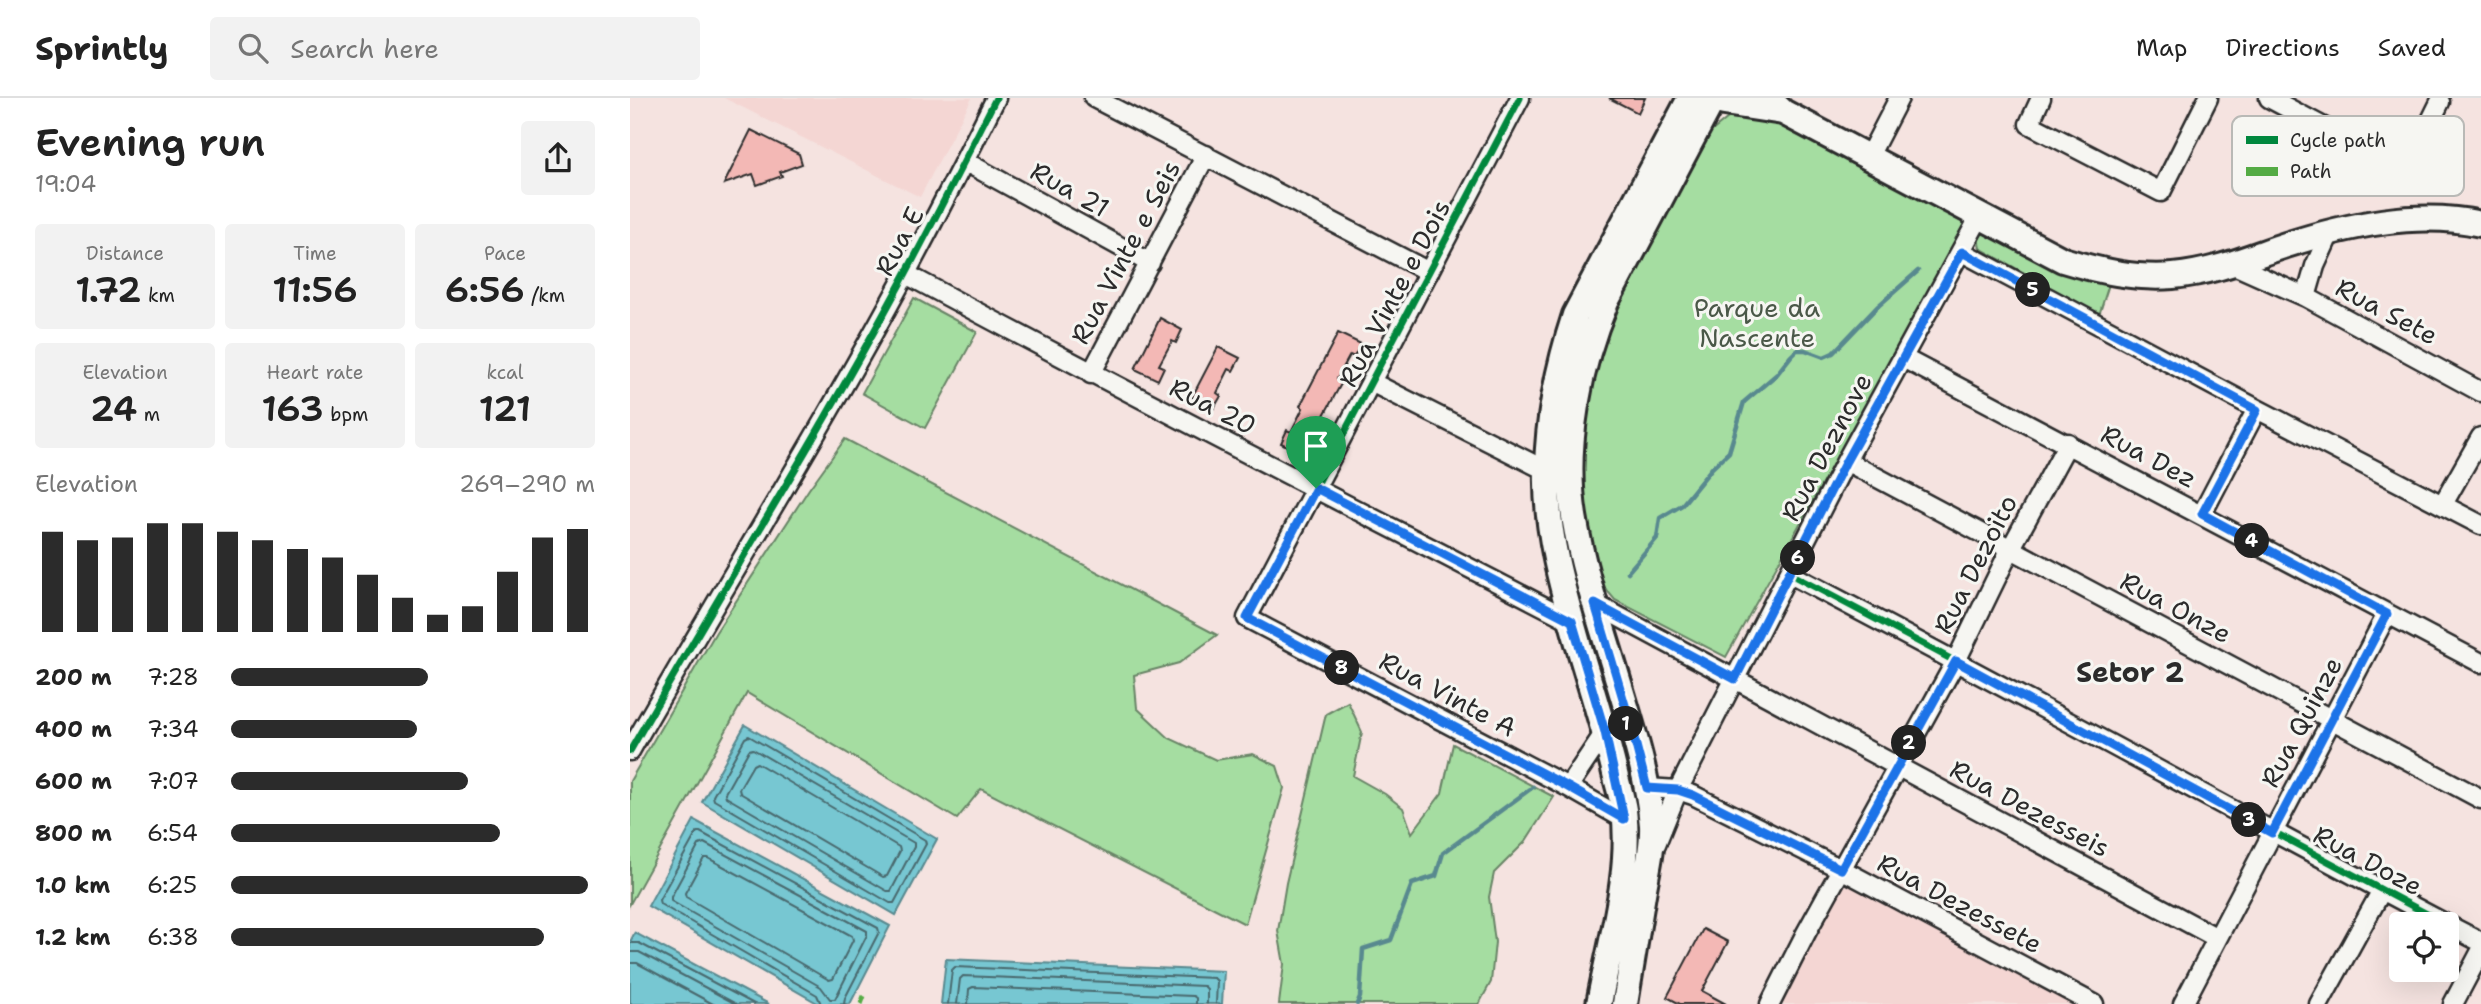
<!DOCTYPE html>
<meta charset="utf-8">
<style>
body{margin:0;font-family:"Shantell Sans",sans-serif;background:#f2f2f2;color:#222;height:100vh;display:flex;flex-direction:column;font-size:26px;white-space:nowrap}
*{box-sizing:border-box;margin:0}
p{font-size:23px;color:#767676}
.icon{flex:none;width:38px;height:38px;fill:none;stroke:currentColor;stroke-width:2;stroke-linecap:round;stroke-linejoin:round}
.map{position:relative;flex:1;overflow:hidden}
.sheet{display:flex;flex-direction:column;background:#fff;width:630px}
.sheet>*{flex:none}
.fabs{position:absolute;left:1759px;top:814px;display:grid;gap:14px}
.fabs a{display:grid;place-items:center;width:70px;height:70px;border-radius:7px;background:#fff;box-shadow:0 7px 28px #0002;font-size:35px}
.pin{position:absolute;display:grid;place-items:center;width:60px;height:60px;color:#fff;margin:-72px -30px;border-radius:50% 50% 50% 0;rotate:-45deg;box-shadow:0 0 7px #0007}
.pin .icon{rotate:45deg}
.km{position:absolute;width:35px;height:35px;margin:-18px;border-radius:50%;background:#222;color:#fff;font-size:19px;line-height:35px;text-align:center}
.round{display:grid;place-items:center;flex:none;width:74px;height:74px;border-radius:7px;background:#f2f2f2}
.overview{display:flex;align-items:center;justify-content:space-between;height:119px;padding:0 35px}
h1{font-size:38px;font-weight:600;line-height:52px}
.metrics{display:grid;grid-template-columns:repeat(3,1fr);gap:10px;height:119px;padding:7px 35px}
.metrics div{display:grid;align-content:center;border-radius:7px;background:#f2f2f2;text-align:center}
.metrics b{font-size:35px;font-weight:600}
.metrics small{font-size:19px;font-weight:400}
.metrics p{font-size:19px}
.chart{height:196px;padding:14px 35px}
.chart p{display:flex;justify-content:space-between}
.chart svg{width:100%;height:126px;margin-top:7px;stroke:#2b2b2b;stroke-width:6}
ul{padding:0 35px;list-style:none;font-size:23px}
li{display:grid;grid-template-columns:112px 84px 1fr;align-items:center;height:52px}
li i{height:18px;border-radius:9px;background:#2b2b2b}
header{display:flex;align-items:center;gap:42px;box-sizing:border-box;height:98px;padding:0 35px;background:#fff;border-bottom:2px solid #e0e0e0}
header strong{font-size:33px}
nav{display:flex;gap:38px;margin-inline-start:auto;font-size:24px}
.search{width:490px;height:63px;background:#f2f2f2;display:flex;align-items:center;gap:18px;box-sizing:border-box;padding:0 24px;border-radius:7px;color:#767676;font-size:26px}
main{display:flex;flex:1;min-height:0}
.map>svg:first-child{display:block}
.built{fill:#f4d6d3}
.green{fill:#a5dda1;stroke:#688466;stroke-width:2}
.water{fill:#77c7d2;stroke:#59898f;stroke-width:2}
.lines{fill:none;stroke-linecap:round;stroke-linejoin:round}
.shore{stroke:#49696e;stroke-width:2}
.stream{stroke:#59898f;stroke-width:4.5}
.building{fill:#f3b8b5;stroke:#2b2b2b;stroke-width:2}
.street-casing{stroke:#2b2b2b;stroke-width:23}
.secondary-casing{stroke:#2b2b2b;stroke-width:30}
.street{stroke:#f6f6f2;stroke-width:18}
.secondary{stroke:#f6f6f2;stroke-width:24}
.quiet{stroke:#54ab44;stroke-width:5;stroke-dasharray:10 5;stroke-linecap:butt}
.cycleway-casing{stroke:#f6f6f2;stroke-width:11}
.cycleway{stroke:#00873e;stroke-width:7}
.route-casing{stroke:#fff;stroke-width:14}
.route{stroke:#1a73e8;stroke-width:9}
.labels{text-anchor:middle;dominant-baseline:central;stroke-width:6;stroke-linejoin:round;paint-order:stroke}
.street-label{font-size:26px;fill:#2b2b2b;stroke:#f6f6f2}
.park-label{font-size:26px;fill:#4a5848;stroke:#f6f6f2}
.neighbourhood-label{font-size:28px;font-weight:bold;fill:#2b2b2b;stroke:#f6f6f2}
.key{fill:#f6f6f2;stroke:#b9b9b6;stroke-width:2}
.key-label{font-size:19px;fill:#2b2b2b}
</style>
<header>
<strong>Sprintly</strong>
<div class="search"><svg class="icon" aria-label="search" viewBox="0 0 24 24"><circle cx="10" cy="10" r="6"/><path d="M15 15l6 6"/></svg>Search here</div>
<nav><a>Map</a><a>Directions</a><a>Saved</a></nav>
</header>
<main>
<section class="sheet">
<div class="overview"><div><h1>Evening run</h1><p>19:04</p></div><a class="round"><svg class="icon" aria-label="share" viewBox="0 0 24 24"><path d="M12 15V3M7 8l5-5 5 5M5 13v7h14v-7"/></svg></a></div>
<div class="metrics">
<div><p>Distance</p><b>1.72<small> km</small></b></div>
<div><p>Time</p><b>11:56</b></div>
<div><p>Pace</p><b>6:56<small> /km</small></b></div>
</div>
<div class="metrics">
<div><p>Elevation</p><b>24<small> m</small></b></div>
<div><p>Heart rate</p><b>163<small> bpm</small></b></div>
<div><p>kcal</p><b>121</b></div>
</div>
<div class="chart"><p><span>Elevation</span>269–290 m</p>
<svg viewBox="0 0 160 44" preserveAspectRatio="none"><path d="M5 44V9M15 44V12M25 44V11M35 44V6M45 44V6M55 44V9M65 44V12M75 44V15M85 44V18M95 44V24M105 44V32M115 44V38M125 44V35M135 44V23M145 44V11M155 44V8"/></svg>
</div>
<ul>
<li><b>200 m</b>7:28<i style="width:54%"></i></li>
<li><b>400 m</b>7:34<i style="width:51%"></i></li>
<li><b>600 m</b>7:07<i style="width:65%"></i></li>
<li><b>800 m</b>6:54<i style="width:74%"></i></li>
<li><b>1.0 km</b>6:25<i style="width:98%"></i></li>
<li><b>1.2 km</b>6:38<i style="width:86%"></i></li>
</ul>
</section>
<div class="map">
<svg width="1851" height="906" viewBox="0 0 1851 906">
<rect width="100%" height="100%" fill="#f5e3e0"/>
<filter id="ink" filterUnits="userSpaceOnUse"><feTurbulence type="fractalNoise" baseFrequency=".0143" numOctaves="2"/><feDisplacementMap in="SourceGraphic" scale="14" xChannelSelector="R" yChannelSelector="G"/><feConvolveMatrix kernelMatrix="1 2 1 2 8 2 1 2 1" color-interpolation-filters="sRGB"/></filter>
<g filter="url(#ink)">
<path class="built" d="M94 0H342L290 99Z
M1214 786H1226L1453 906H1149Z"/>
<path class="green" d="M1107 19 1135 20 1336 119 1333 132 1096 559 985 502 968 482 949 397V334L986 197 1076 38 1098 20Z
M1359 131 1481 180 1469 217 1350 150C1347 139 1350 137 1359 131Z
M284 200 347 234 295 330 232 295Z
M215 341 587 537 549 565 504 577 507 610 539 640 586 662 623 656 647 668 654 690 615 826 351 691 327 721 117 595 0 806V683L86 534 179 391Z
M718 604 732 634 723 678 755 696 773 710 782 735 812 695 823 646 924 699 895 744 864 775 859 799 865 844 861 884 849 906H649L654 866 648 833 656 785 696 616Z"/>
<path class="water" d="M115 627 307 741 266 817 72 704Z
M64 722 260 828 220 906H189L18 808Z
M5 834V835L139 906H0V844Z
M316 861 594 873 592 906H311Z"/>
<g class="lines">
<path class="shore" d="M119 638 295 742 296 746 264 805H260L84 702 83 698 115 640Z
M123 651 284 745V749L261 793H257L96 699 95 695 119 652Z
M127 665 269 749 270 753 257 778 253 779 110 695 109 691 123 667Z
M74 745 237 833V837L205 901H200L191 889 41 803V799L69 747Z
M74 760H78L222 838 223 842 203 881 199 882 56 799 55 795Z
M0 845H9L124 906
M0 854H9L106 906
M0 865H7L83 906
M191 906 187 897 30 806 29 802 67 734H70L248 830 249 834 215 900 214 906
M318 906 322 872 325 869 584 880 587 883 586 906
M327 906 330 881 333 878 574 888 577 891V906
M338 906 339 891 343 889 563 898 566 900V906"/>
<path class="stream" d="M998 474 1027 440 1030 420 1052 407 1082 370 1099 354 1114 304 1147 276 1161 258 1167 252H1175L1194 259 1203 255 1247 209 1288 173
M727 906 730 899 733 851 761 842 782 786 806 778 813 755 903 689"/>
</g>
<path class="building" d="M979 0H1015L1008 15Z
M121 32 169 56 172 66 150 74 152 78 127 87 123 76 94 86Z
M530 220 552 232 546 245 542 243 529 267 534 269 528 282 505 271Z
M708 235 731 246 724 259 720 257 707 281 712 284 673 356 651 345 657 332 661 334 673 310 670 308Z
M588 249 610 260 603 273 599 271 587 295 591 298 584 310 562 299Z
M1073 831 1098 844 1072 893 1096 906H1050L1037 899Z"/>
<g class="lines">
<g class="street-casing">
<path id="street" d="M464 0 799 174
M890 0 617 520 938 689 994 721
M1411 0 1399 26 1531 94 1578 0
M1639 0 1776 73 1810 4
M1238 60 1269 0
M334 63 520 165
M1332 154 1627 311 1851 427
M1604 167 1676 199 1851 294
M276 176C496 295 720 408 942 523
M1676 199 1685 168 1700 135
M1273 260 1851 565
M461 276 576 57
M741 284 917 373
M1216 363 1851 701
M1813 406 1851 339
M1572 416 1627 311
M1160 476C1380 591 1597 710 1816 826
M965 506 1587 840
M0 653C91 493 189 337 276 175 307 117 337 58 366 0
M938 689 975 634 1001 624
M1017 690 1048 692 1063 697 1211 771 1464 906
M1026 746 1048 692 1216 363 1350 118
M1816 826 1851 844
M1140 906 1176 835 1326 563 1381 450 1438 345
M1553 906 1757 516
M1689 906 1752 792
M1823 906 1851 853"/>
</g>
<g class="secondary-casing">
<path id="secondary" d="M1138 0 1153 14 1433 162C1469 173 1505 181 1543 178 1585 174 1617 160 1656 147 1718 127 1787 112 1851 126
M1094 5 1153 14
M969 906C980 844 1002 775 994 712 992 699 987 685 984 671 974 630 961 590 949 549 933 493 915 432 917 372 918 320 929 266 945 217L1060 0
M995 906C1001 869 1007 832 1013 796 1017 773 1023 750 1022 727 1018 678 1002 629 988 582 972 528 953 474 944 418 933 349 949 267 976 204L1080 7"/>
</g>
<use href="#street" class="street"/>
<use href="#secondary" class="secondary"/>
<path class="quiet" d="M231 906 234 898"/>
<g class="cycleway-casing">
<path id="cycleway" d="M890 0 617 520 938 689 994 721
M1160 476C1380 591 1597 710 1816 826
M0 653C91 493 189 337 276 175 307 117 337 58 366 0"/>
</g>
<use href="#cycleway" class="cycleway"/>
</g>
</g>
<g class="lines" filter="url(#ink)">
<g class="route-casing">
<path id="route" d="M686 390 942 523 975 634 1000 624 1017 690 1048 692 1063 697 1211 771 1326 563 1642 735 1757 516 1572 416 1627 312 1332 154 1216 363 1105 581 965 506 1000 624 975 634 994 721 938 689 617 520 686 390"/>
</g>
<use href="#route" class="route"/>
</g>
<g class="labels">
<g class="street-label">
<text transform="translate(440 91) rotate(29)">Rua 21</text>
<text transform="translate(269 143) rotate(-62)">Rua E</text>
<text transform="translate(495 154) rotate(-62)">Rua Vinte e Seis</text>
<text transform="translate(764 195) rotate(-62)">Rua Vinte e Dois</text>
<text transform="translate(1757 213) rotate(28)">Rua Sete</text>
<text transform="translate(583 308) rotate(27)">Rua 20</text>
<text transform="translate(1196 349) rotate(-62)">Rua Deznove</text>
<text transform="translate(1519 358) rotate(28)">Rua Dez</text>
<text transform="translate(1345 466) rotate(-63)">Rua Dezoito</text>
<text transform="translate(1546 509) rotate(28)">Rua Onze</text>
<text transform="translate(818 596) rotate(28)">Rua Vinte A</text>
<text transform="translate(1671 624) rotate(-62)">Rua Quinze</text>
<text transform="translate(1400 710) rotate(28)">Rua Dezesseis</text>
<text transform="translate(1738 762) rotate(28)">Rua Doze</text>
<text transform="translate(1330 805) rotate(28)">Rua Dezessete</text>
</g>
<g class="park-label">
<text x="1127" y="209">Parque da<tspan x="1127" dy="30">Nascente</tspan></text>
</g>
<g class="neighbourhood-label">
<text x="1500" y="574">Setor 2</text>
</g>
</g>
<rect x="1602" y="18" width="232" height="80" rx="10" class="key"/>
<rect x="1616" y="38" width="32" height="8" fill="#00873e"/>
<rect x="1616" y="69" width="32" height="9" fill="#54ab44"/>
<g class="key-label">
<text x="1660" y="49">Cycle path</text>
<text x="1660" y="80">Path</text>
</g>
</svg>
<div class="fabs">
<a><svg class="icon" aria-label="locate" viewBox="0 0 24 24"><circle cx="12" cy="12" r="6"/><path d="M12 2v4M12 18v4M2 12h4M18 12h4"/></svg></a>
</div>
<div class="pin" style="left:686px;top:390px;background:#1e9e55"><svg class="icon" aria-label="arrive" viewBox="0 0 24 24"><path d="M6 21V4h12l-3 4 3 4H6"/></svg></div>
<b class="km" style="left:996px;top:626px">1</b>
<b class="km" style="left:1279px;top:645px">2</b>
<b class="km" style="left:1619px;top:722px">3</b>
<b class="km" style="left:1622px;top:443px">4</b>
<b class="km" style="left:1403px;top:192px">5</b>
<b class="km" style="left:1168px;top:460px">6</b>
<b class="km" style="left:712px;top:570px">8</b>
</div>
</main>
